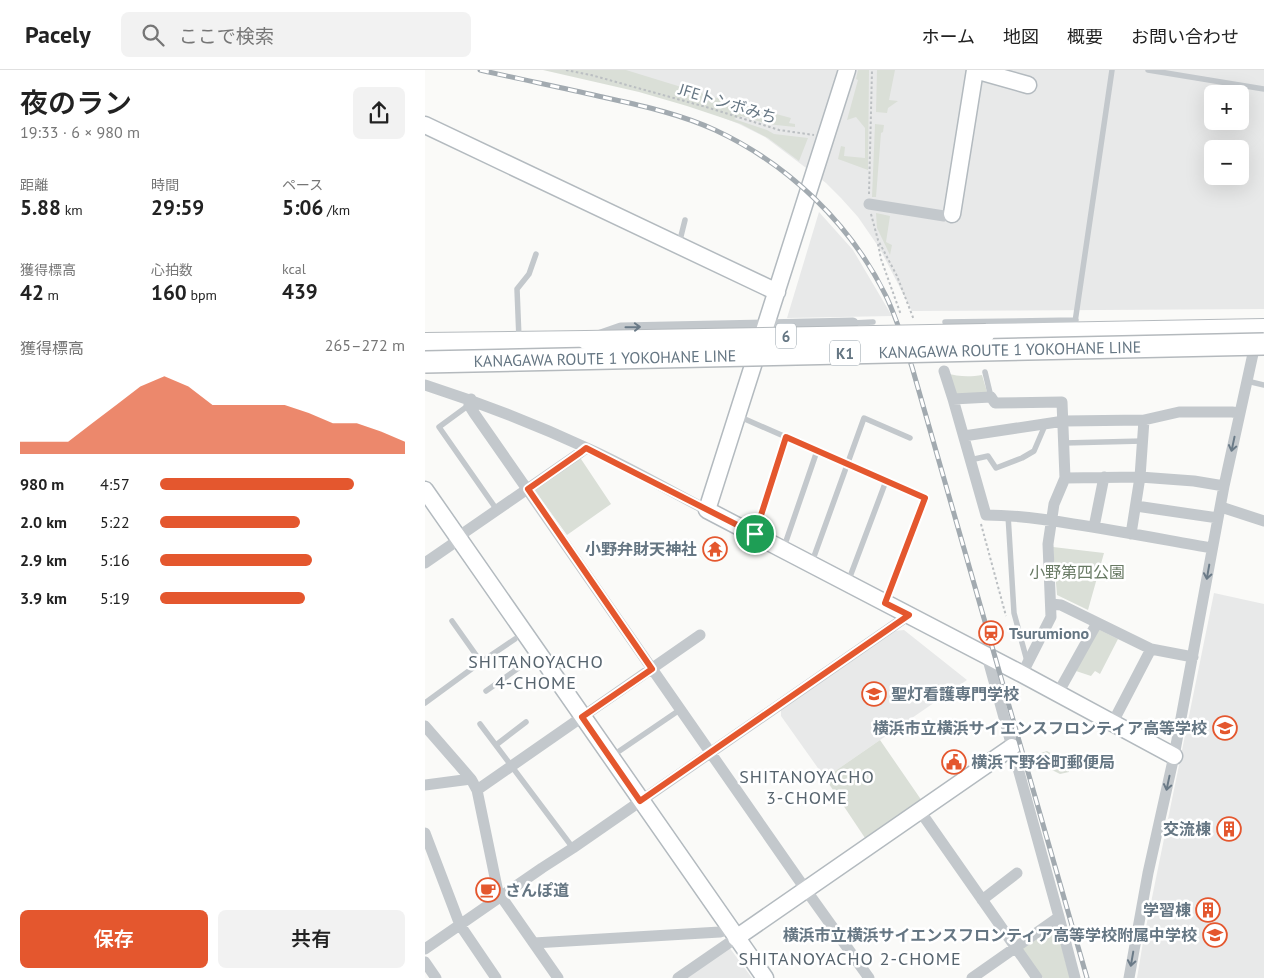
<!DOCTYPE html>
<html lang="ja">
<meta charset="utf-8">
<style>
body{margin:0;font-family:"PT Sans","Noto Sans JP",sans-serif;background:#f2f2f2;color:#222;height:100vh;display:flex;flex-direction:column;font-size:19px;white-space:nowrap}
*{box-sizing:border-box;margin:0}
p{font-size:16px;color:#767676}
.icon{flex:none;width:28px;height:28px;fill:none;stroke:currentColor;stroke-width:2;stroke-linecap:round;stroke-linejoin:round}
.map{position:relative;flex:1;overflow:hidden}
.side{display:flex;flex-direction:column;background:#fff;width:425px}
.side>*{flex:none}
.buttons{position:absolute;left:779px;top:15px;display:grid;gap:10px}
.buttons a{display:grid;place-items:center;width:45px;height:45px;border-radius:8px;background:#fff;box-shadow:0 5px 20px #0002;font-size:25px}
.pin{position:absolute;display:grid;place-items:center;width:42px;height:42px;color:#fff;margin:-21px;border:2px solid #fff;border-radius:50%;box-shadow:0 1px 5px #0007}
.round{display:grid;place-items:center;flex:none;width:52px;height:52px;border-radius:8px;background:#f2f2f2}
.summary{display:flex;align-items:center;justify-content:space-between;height:85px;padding:0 20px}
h1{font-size:28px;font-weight:600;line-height:38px}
.metrics{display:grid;grid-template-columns:repeat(3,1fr);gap:8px;height:85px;padding:5px 20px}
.metrics div{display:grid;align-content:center}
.metrics b{font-size:21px;font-weight:600}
.metrics small{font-size:14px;font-weight:400}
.metrics p{font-size:14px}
.chart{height:140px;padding:10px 20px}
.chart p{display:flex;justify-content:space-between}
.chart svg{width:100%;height:90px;margin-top:5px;fill:#e4572e;opacity:.7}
.cta{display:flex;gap:10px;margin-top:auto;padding:10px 20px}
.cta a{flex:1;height:58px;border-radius:8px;background:#e4572e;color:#fff;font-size:20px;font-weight:600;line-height:58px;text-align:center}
.cta a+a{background:#f2f2f2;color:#222}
ul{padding:0 20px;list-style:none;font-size:16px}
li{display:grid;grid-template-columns:80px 60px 1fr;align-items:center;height:38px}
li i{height:12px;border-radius:6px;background:#e4572e}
header{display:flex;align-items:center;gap:30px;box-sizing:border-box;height:70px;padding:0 25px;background:#fff;border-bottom:1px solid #e0e0e0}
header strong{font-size:24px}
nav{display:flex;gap:28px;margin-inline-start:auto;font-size:18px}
.search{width:350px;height:45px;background:#f2f2f2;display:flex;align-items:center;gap:12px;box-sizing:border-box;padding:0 18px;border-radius:8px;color:#767676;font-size:19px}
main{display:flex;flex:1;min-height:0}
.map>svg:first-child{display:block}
.built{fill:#e8e9e9;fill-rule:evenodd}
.green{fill:#dadfd7}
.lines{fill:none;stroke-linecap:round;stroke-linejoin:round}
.secondary-casing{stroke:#b3babf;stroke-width:19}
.primary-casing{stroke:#b5babe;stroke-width:20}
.path{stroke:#bbbfc2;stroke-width:2;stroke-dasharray:2.5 2.5;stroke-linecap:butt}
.lane{stroke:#c3c8cc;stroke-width:5.5}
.street{stroke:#c3c8cc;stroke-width:11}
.secondary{stroke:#fff;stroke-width:16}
.primary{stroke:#fff;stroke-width:18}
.rail-casing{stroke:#a2aab0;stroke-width:5}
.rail{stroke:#fff;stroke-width:3;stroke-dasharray:9;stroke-linecap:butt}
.primary-bridge-casing{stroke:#b5babe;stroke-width:20;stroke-linecap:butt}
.highway-bridge-casing{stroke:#b4b9bd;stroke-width:24;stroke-linecap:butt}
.primary-bridge{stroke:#fff;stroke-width:18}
.highway-bridge{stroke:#fff;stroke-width:21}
.oneway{stroke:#6a7a87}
.route-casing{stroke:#fff;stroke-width:10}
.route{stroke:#e4572e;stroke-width:6}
.labels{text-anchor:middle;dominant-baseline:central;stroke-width:5;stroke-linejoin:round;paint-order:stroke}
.shield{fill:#fff;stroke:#939fa8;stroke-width:1}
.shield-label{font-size:15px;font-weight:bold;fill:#657683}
.street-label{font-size:16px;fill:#657683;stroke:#fff}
.poi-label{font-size:16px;font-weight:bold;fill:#657683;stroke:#fff;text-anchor:end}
.park-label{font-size:16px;fill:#687a64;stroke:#fff}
.neighbourhood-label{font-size:18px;letter-spacing:1px;fill:#57646e;stroke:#fff}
</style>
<header>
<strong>Pacely</strong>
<div class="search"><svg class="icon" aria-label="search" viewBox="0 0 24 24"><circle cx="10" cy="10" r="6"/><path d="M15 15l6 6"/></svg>ここで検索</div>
<nav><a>ホーム</a><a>地図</a><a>概要</a><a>お問い合わせ</a></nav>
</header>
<main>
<section class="side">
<div class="summary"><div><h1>夜のラン</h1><p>19:33 · 6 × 980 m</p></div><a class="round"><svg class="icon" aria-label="share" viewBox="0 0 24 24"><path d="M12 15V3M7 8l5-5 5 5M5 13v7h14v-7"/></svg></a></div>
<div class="metrics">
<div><p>距離</p><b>5.88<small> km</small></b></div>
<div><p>時間</p><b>29:59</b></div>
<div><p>ペース</p><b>5:06<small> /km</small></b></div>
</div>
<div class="metrics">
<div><p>獲得標高</p><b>42<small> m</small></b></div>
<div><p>心拍数</p><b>160<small> bpm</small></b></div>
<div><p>kcal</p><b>439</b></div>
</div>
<div class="chart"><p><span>獲得標高</span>265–272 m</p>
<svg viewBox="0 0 160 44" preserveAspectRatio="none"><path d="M0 44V38L10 38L20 38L30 29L40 20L50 11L60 6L70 11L80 20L90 20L100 20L110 20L120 24L130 29L140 29L150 33L160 38V44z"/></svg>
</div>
<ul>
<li><b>980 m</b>4:57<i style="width:79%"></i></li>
<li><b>2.0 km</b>5:22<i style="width:57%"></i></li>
<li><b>2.9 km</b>5:16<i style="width:62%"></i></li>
<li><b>3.9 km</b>5:19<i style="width:59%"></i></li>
</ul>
<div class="cta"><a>保存</a><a>共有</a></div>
</section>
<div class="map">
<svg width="839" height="908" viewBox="0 0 839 908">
<rect width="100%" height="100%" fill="#fafaf8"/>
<path class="built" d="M154 0H839V239L487 241 455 179 433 147 416 128 401 113 340 67 314 54 281 41ZM788 24H815V51H788ZM788 79H815V106H788Z
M394 142 428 180 467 246 362 248Z
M789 523 839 534V908H712L718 872Z
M479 560 542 610 400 708 356 646V639L468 561Z
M304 877 327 908H261Z"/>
<path class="green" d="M118 0H201L292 28 366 48 364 53 370 54V57L342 54 316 46 309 49 342 60 349 64 383 68 374 91 343 68 316 54 262 36 214 22Z
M433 0H444L443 100 413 89 416 76 420 77 419 86 440 88V58L431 47 422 50 433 10 431 9Z
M452 0H470L464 30 473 31 463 38 462 43 451 42Z
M450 54 459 55 458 62 456 63 451 127H447Z
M451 143 465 146 461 172 467 175 465 185 452 158Z
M522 303C532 307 546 307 557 305L563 325 530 327Z
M154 386 186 434 142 465 108 418Z
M628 477 679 483 663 540 632 525Z
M673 559 693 569 675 604 670 601 666 606 651 601Z
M455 670 497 731 443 768H440L400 708Z
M622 681 641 692 644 702 635 704 615 694 613 684Z
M630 852 645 908H618L596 877Z"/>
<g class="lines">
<g class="secondary-casing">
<path id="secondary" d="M422 0 282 440 597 604 749 686
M550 0 603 15
M0 55 352 222
M527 144 550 0
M0 420 340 908
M311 868 587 677"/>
</g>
<g class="primary-casing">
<path id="primary" d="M561 263 839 258
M0 272 161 270"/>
</g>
<path class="path" d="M141 0 166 5 281 37 354 60 389 65
M444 124 447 0
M446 144 453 170 472 206 489 250
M453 174 456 189 476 245
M556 454 581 546"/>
<path class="lane" d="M723 0 839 19
M254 174 260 150
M520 252 651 250
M428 253 448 252
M649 259 687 0
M94 269 92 219 104 204 111 184
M560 302 566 327
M822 311 839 315
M44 335 14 357 72 440
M313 346 500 428 461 532
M639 373 718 371
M545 390 563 386 571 398 597 388 609 381 621 353
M583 445 589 543 602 591
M331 462 361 367
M359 477 392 381
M387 492 439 348 485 368
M423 512 461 411
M56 592 90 569
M61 621 112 585
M0 633 56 592 27 551
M55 654 148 778
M71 675 101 652
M187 686 256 639"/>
<path class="street" d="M444 134 519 146 527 144
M173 266 196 258 428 253
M519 301 528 329 561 445C590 445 619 449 648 454 694 461 741 470 787 478
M0 315C56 333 110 354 164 379 204 397 243 420 282 440
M46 329 44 335 49 343 381 820 444 908
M528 329 566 327 570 333 637 332 640 408 629 434 623 474 626 547 597 604
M539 366 639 351 719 350
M640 408 715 407 769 411 799 416
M711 436 793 448
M796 437 839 451
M669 457 679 407
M706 464 715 407 719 350 754 342H807L814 343
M0 493 26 475 40 462 156 382 161 378
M626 534 636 535 726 579 768 587
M562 586 634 847 650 908
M633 623 672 553
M688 652 726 579
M0 656 46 709 52 720 73 822 133 908
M0 715 46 709
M52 720 275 565
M495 741 612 908
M0 763 35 855 71 908
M557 830 592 803
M109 873 295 862 305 859
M0 879 117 798 148 778 484 545
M0 892 11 908
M253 908 311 868
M547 908 634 847
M704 908 723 803 749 686 799 416 831 270"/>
<use href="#secondary" class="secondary"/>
<use href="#primary" class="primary"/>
<g class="rail-casing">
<path id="rail" d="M55 0C94 9 134 17 173 26 213 35 253 43 290 60 363 94 425 153 461 226 472 249 479 273 487 297L662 908"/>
</g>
<use href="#rail" class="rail"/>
<g class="primary-bridge-casing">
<path id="primary-bridge" d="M161 270 561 263"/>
</g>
<g class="highway-bridge-casing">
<g id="highway-bridge">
<path id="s1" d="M0 292 839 274"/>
</g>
</g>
<use href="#primary-bridge" class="primary-bridge"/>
<use href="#highway-bridge" class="highway-bridge"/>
</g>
<defs><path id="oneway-shaft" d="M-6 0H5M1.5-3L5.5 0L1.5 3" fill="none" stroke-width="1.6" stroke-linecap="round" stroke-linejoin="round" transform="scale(1.25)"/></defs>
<g class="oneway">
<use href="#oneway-shaft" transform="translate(208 257) rotate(-1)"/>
<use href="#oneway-shaft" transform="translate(808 374) rotate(102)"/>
<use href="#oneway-shaft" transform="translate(783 502) rotate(100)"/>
<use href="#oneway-shaft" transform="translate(743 713) rotate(102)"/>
<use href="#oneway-shaft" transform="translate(707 889) rotate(100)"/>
</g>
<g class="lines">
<g class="route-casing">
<path id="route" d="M361 367 500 428 460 533 484 545 215 731 157 647 227 599 103 419 156 382 161 378 330 464Z"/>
</g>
<use href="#route" class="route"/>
</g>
<defs>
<g id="temple-ring" transform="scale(1.25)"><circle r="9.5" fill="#fff" stroke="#e4572e" stroke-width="1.5"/><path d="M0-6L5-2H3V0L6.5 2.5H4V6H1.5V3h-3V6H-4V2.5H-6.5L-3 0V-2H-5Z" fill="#e4572e"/></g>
<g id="station-ring" transform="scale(1.25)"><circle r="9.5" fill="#fff" stroke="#e4572e" stroke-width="1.5"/><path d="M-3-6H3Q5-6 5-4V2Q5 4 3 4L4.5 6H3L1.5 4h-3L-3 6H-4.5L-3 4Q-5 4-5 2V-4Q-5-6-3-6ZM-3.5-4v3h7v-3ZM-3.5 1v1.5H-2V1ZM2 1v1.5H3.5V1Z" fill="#e4572e"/></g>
<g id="university-ring" transform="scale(1.25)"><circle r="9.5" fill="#fff" stroke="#e4572e" stroke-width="1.5"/><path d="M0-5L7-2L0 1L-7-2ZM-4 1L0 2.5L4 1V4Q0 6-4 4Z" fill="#e4572e"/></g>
<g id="school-ring" transform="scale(1.25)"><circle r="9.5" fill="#fff" stroke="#e4572e" stroke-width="1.5"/><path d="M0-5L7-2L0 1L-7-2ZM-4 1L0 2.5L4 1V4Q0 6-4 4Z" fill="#e4572e"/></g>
<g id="civic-ring" transform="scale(1.25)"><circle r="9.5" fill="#fff" stroke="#e4572e" stroke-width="1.5"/><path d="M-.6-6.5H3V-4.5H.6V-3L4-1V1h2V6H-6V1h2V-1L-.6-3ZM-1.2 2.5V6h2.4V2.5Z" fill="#e4572e"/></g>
<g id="building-ring" transform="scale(1.25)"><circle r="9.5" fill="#fff" stroke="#e4572e" stroke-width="1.5"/><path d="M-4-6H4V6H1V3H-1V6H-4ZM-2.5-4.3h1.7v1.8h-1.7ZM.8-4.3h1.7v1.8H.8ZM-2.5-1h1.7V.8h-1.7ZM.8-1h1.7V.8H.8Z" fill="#e4572e"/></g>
<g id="cafe-ring" transform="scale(1.25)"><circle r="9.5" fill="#fff" stroke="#e4572e" stroke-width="1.5"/><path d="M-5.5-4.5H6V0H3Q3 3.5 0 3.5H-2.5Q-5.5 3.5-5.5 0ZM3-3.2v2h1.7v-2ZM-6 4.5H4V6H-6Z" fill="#e4572e"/></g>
</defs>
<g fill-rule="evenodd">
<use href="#temple-ring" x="290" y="479"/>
<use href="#station-ring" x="566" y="563"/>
<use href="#university-ring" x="449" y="624"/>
<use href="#school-ring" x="800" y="658"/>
<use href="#civic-ring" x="529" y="692"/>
<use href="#building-ring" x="804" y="759"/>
<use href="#cafe-ring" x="63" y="820"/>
<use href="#building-ring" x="783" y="840"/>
<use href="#school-ring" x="790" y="865"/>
</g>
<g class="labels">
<g class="shield">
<rect x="351" y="253.5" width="20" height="25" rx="4"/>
<rect x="405" y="270.5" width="30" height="25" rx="4"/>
</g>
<g class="shield-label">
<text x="361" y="266">6</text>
<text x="420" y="283">K1</text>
</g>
<g class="street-label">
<text transform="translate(303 33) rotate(17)">JFEトンボみち</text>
<text stroke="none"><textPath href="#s1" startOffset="585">KANAGAWA ROUTE 1 YOKOHANE LINE</textPath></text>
<text stroke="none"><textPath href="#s1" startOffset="180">KANAGAWA ROUTE 1 YOKOHANE LINE</textPath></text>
</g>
<g class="poi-label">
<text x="272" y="479">小野弁財天神社</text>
<text x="584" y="563" text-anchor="start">Tsurumiono</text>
<text x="466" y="624" text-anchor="start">聖灯看護専門学校</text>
<text x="782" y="658">横浜市立横浜サイエンスフロンティア高等学校</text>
<text x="546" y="692" text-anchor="start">横浜下野谷町郵便局</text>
<text x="786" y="759">交流棟</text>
<text x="80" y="820" text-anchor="start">さんぽ道</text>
<text x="766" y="840">学習棟</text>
<text x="772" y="865">横浜市立横浜サイエンスフロンティア高等学校附属中学校</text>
</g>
<g class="park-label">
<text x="652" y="502">小野第四公園</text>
</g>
<g class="neighbourhood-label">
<text x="111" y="591">SHITANOYACHO<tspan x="111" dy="21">4-CHOME</tspan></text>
<text x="382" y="706">SHITANOYACHO<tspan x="382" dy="21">3-CHOME</tspan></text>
<text x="425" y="888">SHITANOYACHO 2-CHOME</text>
</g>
</g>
</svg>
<div class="buttons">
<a>+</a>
<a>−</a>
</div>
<div class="pin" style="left:330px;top:464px;background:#1e9e55"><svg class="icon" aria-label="arrive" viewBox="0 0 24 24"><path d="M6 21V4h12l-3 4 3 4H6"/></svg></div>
</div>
</main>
